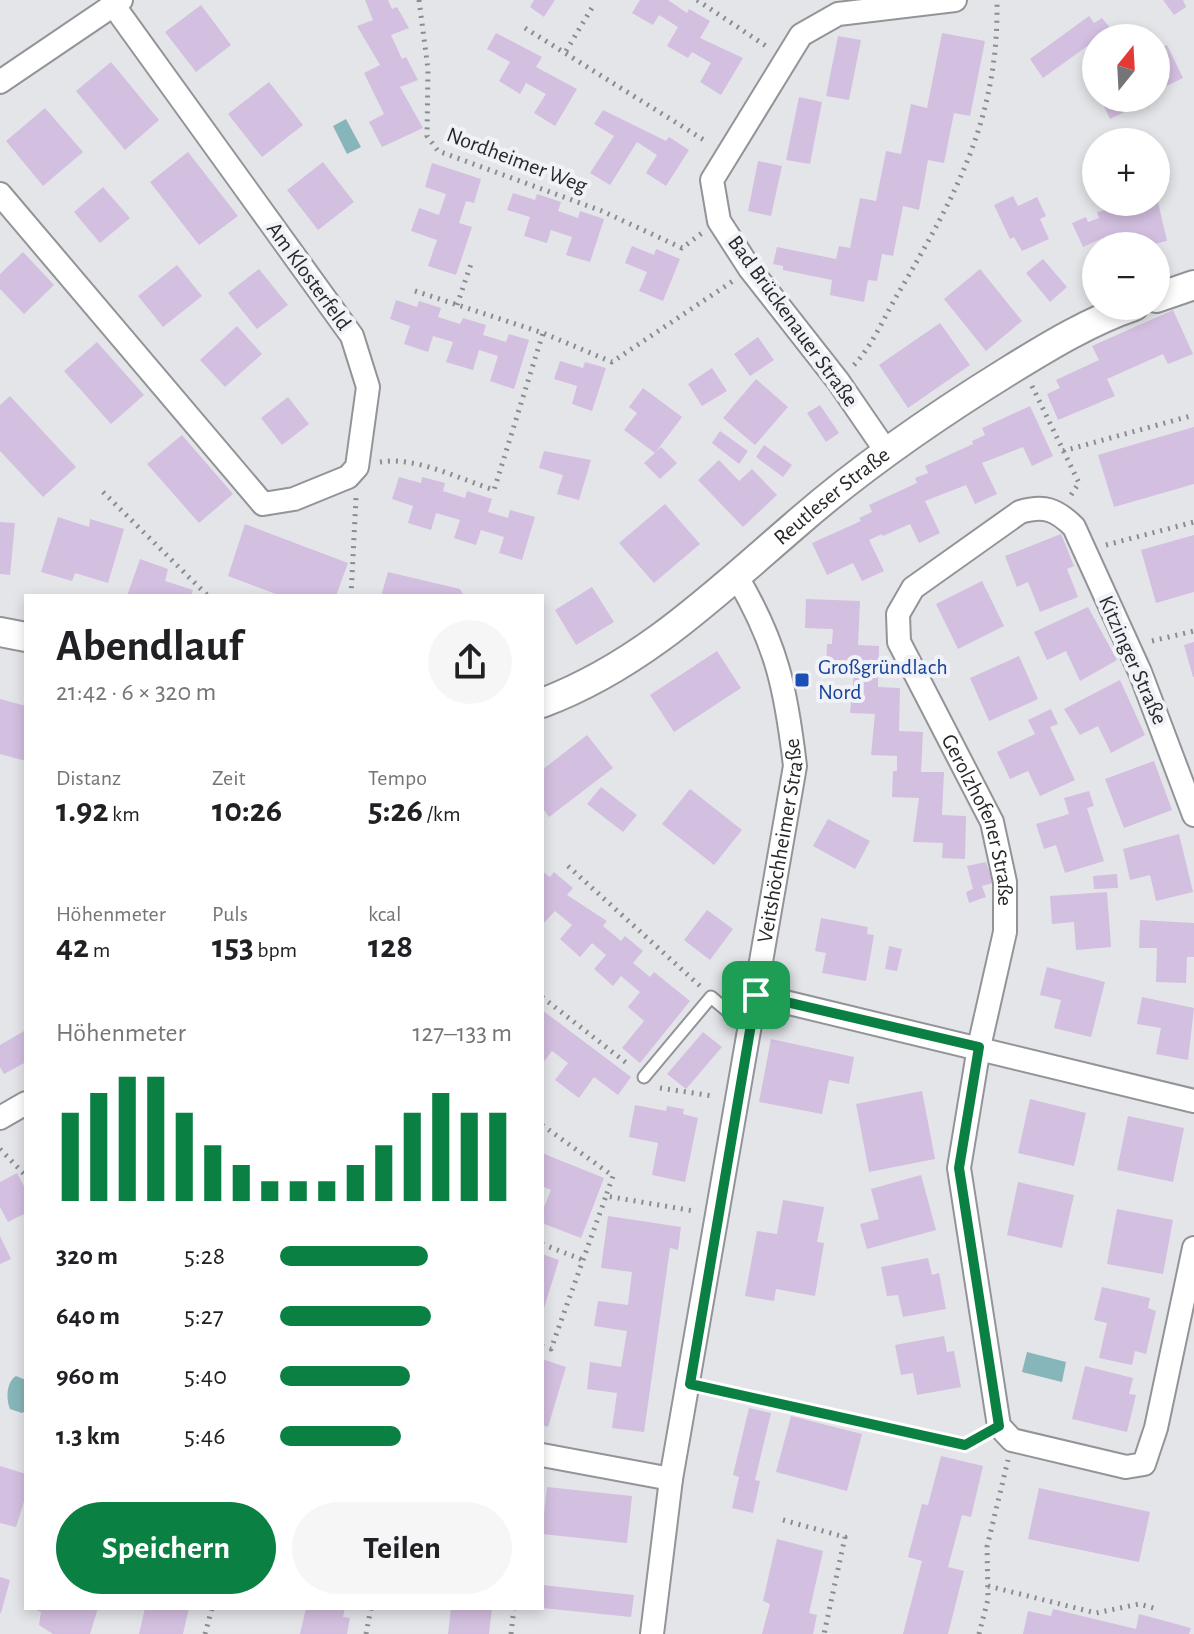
<!DOCTYPE html>
<html lang="de">
<meta charset="utf-8">
<style>
body{margin:0;font-family:"Alegreya Sans",sans-serif;background:#f6f6f6;color:#202124;height:100vh;display:flex;flex-direction:column;font-size:30px;white-space:nowrap}
*{box-sizing:border-box;margin:0}
p{font-size:26px;color:#757577}
.icon{flex:none;width:44px;height:44px;fill:none;stroke:currentColor;stroke-width:2;stroke-linecap:round;stroke-linejoin:round}
.map{position:relative;flex:1;overflow:hidden}
.details{position:absolute;left:24px;top:594px;width:520px;height:1016px;display:flex;flex-direction:column;background:#fff;border-radius:0px;box-shadow:0 4px 12px #0003}
.details>*{flex:none}
.needle{width:52px;rotate:18deg}
.buttons{position:absolute;left:1082px;top:24px;display:grid;gap:16px}
.buttons a{display:grid;place-items:center;width:88px;height:88px;border-radius:50%;background:#fff;box-shadow:0 4px 12px #0003;font-size:40px}
.pin{position:absolute;display:grid;place-items:center;width:68px;height:68px;color:#fff;margin:-34px;border-radius:16px;box-shadow:0 4px 12px #0006}
.round{display:grid;place-items:center;flex:none;width:84px;height:84px;border-radius:42px;background:#f6f6f6}
.head{display:flex;align-items:center;justify-content:space-between;height:136px;padding:0 32px}
h1{font-size:44px;font-weight:700;line-height:60px}
.stats{display:grid;grid-template-columns:repeat(3,1fr);gap:12px;height:136px;padding:8px 32px}
.stats div{display:grid;align-content:center}
.stats b{font-size:34px;font-weight:700}
.stats small{font-size:22px;font-weight:400}
.stats p{font-size:22px}
.chart{height:224px;padding:16px 32px}
.chart p{display:flex;justify-content:space-between}
.chart svg{width:100%;height:144px;margin-top:8px;stroke:#0b8043;stroke-width:6}
.action{display:flex;gap:16px;margin-top:auto;padding:16px 32px}
.action a{flex:1;height:92px;border-radius:48px;background:#0b8043;color:#fff;font-size:32px;font-weight:700;line-height:92px;text-align:center}
.action a+a{background:#f6f6f6;color:#202124}
ul{padding:0 32px;list-style:none;font-size:26px}
li{display:grid;grid-template-columns:128px 96px 1fr;align-items:center;height:60px}
li i{height:20px;border-radius:10px;background:#0b8043}
.map>svg:first-child{display:block}
.water{fill:#86b6b9}
.building{fill:#d3bfe0}
.lines{fill:none;stroke-linecap:round;stroke-linejoin:round}
.service-casing{stroke:#939498;stroke-width:15}
.minor-casing{stroke:#939498;stroke-width:26}
.tertiary-casing{stroke:#939498;stroke-width:32}
.path{stroke:#8b8c8f;stroke-width:5;stroke-dasharray:2 6;stroke-linecap:butt}
.service{stroke:#fff;stroke-width:11}
.minor{stroke:#fff;stroke-width:22}
.tertiary{stroke:#fff;stroke-width:28}
.route-casing{stroke:#fff;stroke-width:16}
.route{stroke:#0b8043;stroke-width:10}
.transit-dot{fill:#1a4fb4;stroke:#f1f2f7;stroke-width:3}
.labels{text-anchor:middle;dominant-baseline:central;stroke-width:8;stroke-linejoin:round;paint-order:stroke}
.street-label{font-size:22px;fill:#272829;stroke:#f1f2f7}
.transit-label{font-size:22px;fill:#164399;stroke:#f1f2f7;text-anchor:start}
</style>
<div class="map">
<svg width="1194" height="1634" viewBox="0 0 1194 1634">
<rect width="100%" height="100%" fill="#e4e5e9"/>
<path class="water" d="M346 119 361 147 347 154 333 126Z
M1027 1352 1066 1362 1062 1382 1022 1372Z
M16 1376 26 1380V1411L22 1413 10 1409C6 1400 6 1382 16 1376Z"/>
<path class="building" d="M365 0H388L392 9 397 7 409 28 391 35 402 59 406 57 418 80 400 87 423 128 382 147 369 122 384 114 364 73 380 65 357 26 373 20Z
M534 0H555L544 17 530 7Z
M640 0H668L687 13 689 9 710 21 700 38 743 58 721 95 700 82 711 63 692 52 688 58 667 46 678 27 659 15 653 25 632 13Z
M1163 0H1183L1186 7 1174 15Z
M201 5 231 45 196 72 165 32Z
M1089 16 1094 23 1102 18 1111 29 1043 78 1030 59Z
M496 33 542 57 536 67 577 89 555 126 534 113 546 94 526 83 520 94 499 81 510 62 487 49Z
M942 33 985 41 970 116 954 113 944 163 928 160 919 210 903 206 893 256 882 254 877 281 868 280 864 302 830 295 832 280 783 270V266L773 264 777 247 836 259 839 246 850 248 860 198 876 201 886 151 901 154 911 104 927 108Z
M838 36 861 40 849 100 826 96Z
M1167 45 1183 78 1156 91V50Z
M111 62 159 120 125 150 76 91Z
M1096 64V90L1086 69Z
M269 82 303 125 262 157 228 114Z
M799 97 822 102 810 164 786 160Z
M1100 98H1154L1110 119Z
M45 108 83 152 43 186 6 141Z
M603 110 666 141 669 137 689 150 666 186 646 173 657 155 637 142 610 185 590 173 614 136 594 124Z
M188 152 238 216 199 245 150 182Z
M758 161 782 166 771 216 748 211Z
M323 162 354 202 318 230 287 190Z
M432 163 481 179 474 203 466 201 459 223 472 227 456 275 428 266 437 240 411 231 419 208 439 215 446 194 425 187Z
M103 187 130 218 100 243 74 212Z
M513 193 535 200 537 194 561 202 558 211 578 218 580 211 604 219 590 262 566 255 572 237 551 230 547 243 524 236 530 217 507 210Z
M1013 196 1018 206 1037 197 1046 216 1040 219 1049 239 1022 251 1014 237 1010 239 994 205Z
M1141 202H1158L1167 241 1145 246H1105L1103 238 1083 247 1072 223 1086 217 1088 222 1099 218 1097 212Z
M632 246 654 255 656 249 680 259 663 301 639 291 647 272 625 263Z
M23 252 54 285 24 314 0 289V274Z
M1043 259 1067 287 1050 302 1026 273Z
M177 265 202 296 163 327 138 296Z
M259 269 288 305 257 329 228 293Z
M980 269 1022 321 986 351 944 299Z
M396 300 417 307 419 301 441 308 438 317 460 324 463 318 486 325 483 335 506 342 509 334 529 340 514 389 490 381 498 356 479 350 473 370 446 362 453 342 433 336 428 352 404 344 410 326 390 319Z
M1173 310 1193 354 1168 364 1163 354 1107 379 1115 396 1058 420 1047 394 1060 388 1056 380 1099 360 1092 346Z
M940 323 970 365 908 408 879 365Z
M237 326 262 354 225 387 200 360Z
M758 337 774 360 750 376 734 354Z
M97 342 144 395 111 424 64 371Z
M560 361 583 368 585 362 606 368 592 411 572 404 577 386 554 379Z
M712 368 727 391 702 406 688 384Z
M756 379 788 407 755 445 723 418Z
M643 388 682 417 655 453 661 447 677 463 660 479 644 463 655 453 624 430 637 413 629 407Z
M10 396 76 467 43 497 0 451V405Z
M288 397 309 424 282 445 261 418Z
M820 405 839 433 826 442 807 413Z
M1030 406 1053 456 1032 466 1023 447 982 463 997 494 975 504 966 485 925 501 940 533 919 543 910 524 883 536 882 534 869 540 884 571 862 581 853 563 827 575 812 543 861 521 859 518 872 512 869 505 917 483 915 478 928 473 925 466 973 444 972 441 985 435 982 428Z
M1194 427V484L1114 507 1098 455Z
M720 431 748 451 739 464 712 443Z
M182 435 233 494 199 523 147 464Z
M764 445 792 465 783 477 756 457Z
M544 451 591 460 579 500 557 494 563 475 539 468Z
M719 460 739 481 752 469 777 495 743 527 698 480Z
M399 477 421 483 422 477 445 483 443 491 465 498 467 491 492 499 488 512 508 518 510 510 535 517 522 560 499 553 504 537 481 530 476 545 454 538 460 520 436 513 431 530 408 523 413 506 392 499Z
M665 504 700 544 654 583 619 543Z
M58 517 89 527 90 519 124 529 108 583 75 573 72 581 41 572Z
M0 522 15 523 10 575 0 574Z
M245 524 348 563 336 596H281L228 576Z
M1061 534 1074 566 1067 569 1078 597 1040 612 1028 582 1017 587 1005 556Z
M1194 535V592L1156 603 1141 550Z
M140 559 168 569 165 581 193 590 191 596H127Z
M388 572 460 589 464 596H381Z
M982 581 1004 626 958 649 936 604Z
M592 587 614 622 576 645 555 610Z
M806 599 860 601 858 645 879 646 878 687 900 688 899 731 923 732 921 772H944L942 815 966 816 965 859 942 858 943 843 913 842 919 798 892 797 893 771H897V756L871 755 875 714 850 713 854 673 826 672 827 644H832L833 629 805 628Z
M1088 607 1117 660 1080 681 1066 651 1047 660 1034 632Z
M1194 642V677H1193L1184 645Z
M717 651 741 688 674 732 650 695Z
M1019 656 1038 699 989 721 970 678Z
M1120 680 1145 735 1111 753 1098 726 1080 735 1064 709Z
M0 699 26 706V761L0 754Z
M1051 709 1058 724 1050 727 1075 780 1040 796 1028 771 1010 779 997 752 1035 734 1028 720Z
M587 735 613 768 549 817 542 807V770Z
M1154 761 1172 810 1124 828 1105 779Z
M601 787 637 815 623 832 587 804Z
M690 789 742 830 714 865 662 824Z
M1089 791 1094 806 1087 808 1104 861 1065 873 1056 845 1044 849 1036 824 1069 814 1064 798Z
M828 819 870 841 855 869 813 846Z
M1179 834 1193 892 1156 901 1150 875 1130 880 1123 849Z
M986 862 993 883 982 886 986 897 969 903 966 892 973 889 967 866Z
M542 871 550 877 554 872 573 888 567 895 607 921 603 926 621 941 625 936 643 951 633 963 650 977 654 972 690 1001 640 1063 622 1048 644 1021 628 1007 640 992 621 976 613 986 594 969 606 955 592 943 580 957 560 939 572 925 555 911 542 925Z
M1117 874 1118 888 1094 889 1093 876Z
M1107 892 1111 947 1076 950 1074 922 1052 924 1050 896Z
M707 910 733 929 710 960 684 940Z
M821 918 868 927 867 934 874 935 866 981 822 973 826 953 815 951Z
M1140 920 1194 923V957H1187L1186 983 1156 982 1157 948H1139Z
M889 946 902 949 897 971 885 969Z
M1047 967 1105 982 1091 1037 1054 1028 1061 1000 1040 995Z
M1142 997 1194 1008 1188 1060 1156 1054 1161 1028 1137 1024Z
M542 1010 631 1077 618 1095 594 1077 579 1098 555 1080 568 1063 552 1051 542 1064Z
M24 1031 26 1062 4 1074 0 1067V1045Z
M703 1032 722 1047 686 1089 667 1074Z
M771 1039 854 1057 849 1084 829 1080 822 1114 759 1102Z
M922 1091 935 1159 869 1172 856 1104Z
M1030 1099 1086 1113 1074 1166 1018 1153Z
M635 1105 666 1111 667 1106 684 1109 683 1114 698 1118 685 1182 652 1175 658 1143 629 1137Z
M1128 1116 1184 1128 1173 1182 1117 1170Z
M542 1153 604 1178 581 1238 542 1223V1212L551 1190 542 1186Z
M17 1173 26 1190V1213L8 1222 0 1207V1182Z
M921 1175 936 1230 867 1249 860 1224 879 1219 871 1189Z
M1018 1182 1074 1195 1062 1248 1007 1235Z
M783 1200 824 1207 817 1242 824 1243 815 1296 776 1289 774 1301 745 1296 757 1231 777 1234Z
M1117 1209 1173 1220 1163 1274 1107 1264Z
M608 1216 681 1227 678 1250 670 1248 644 1432 612 1428 617 1393 587 1389 590 1362 621 1367 627 1331 594 1326 598 1301 628 1305 632 1272 601 1268Z
M0 1236 11 1259 0 1264Z
M542 1254 559 1260 543 1311H542Z
M928 1258 932 1275 939 1273 946 1309 903 1317 898 1295 887 1296 881 1267Z
M1102 1287 1150 1298 1148 1308 1156 1311 1146 1354 1135 1351 1132 1365 1099 1358 1107 1323 1094 1320Z
M944 1336 947 1352 954 1351 961 1387 917 1395 913 1373 901 1375 895 1345Z
M542 1359 566 1367 548 1427 542 1425Z
M1085 1366 1133 1378 1129 1394 1136 1395 1127 1432 1072 1419Z
M749 1408 771 1413 755 1480 760 1481 753 1513 732 1508 739 1477 733 1475Z
M791 1416 862 1434 847 1491 776 1472Z
M941 1456 983 1466 971 1517 962 1515 948 1567 964 1571 948 1634H903L922 1561 908 1557 922 1504 928 1505Z
M0 1466 26 1474V1495L16 1527 0 1523Z
M547 1487 632 1496 627 1543 542 1534Z
M1039 1488 1150 1512 1139 1562 1028 1539Z
M777 1539 823 1551 809 1613 817 1615 813 1634H762L770 1604 763 1601Z
M0 1577 10 1580 1 1613H0Z
M542 1585 634 1595 631 1617 542 1608Z
M31 1608H98L90 1634H53L39 1625 41 1612Z
M145 1608H189L183 1634H139Z
M306 1608H345L343 1617 350 1618 347 1634H300Z
M451 1608H492L489 1634H448Z
M1053 1609 1136 1629 1139 1614 1191 1628 1189 1634H1023L1028 1611 1051 1616Z"/>
<g class="lines">
<g class="service-casing">
<path id="service" d="M644 1077 711 997 750 1030"/>
</g>
<g class="minor-casing">
<g id="minor">
<path d="M0 82 121 0"/>
<path d="M0 194 263 504 294 499 348 477 357 467 368 387 352 336 114 6"/>
<path d="M886 451 838 381 750 269 719 221 712 180 801 35 838 14 955 0"/>
<path id="s1" d="M1194 815 1140 672 1074 527C1056 509 1044 505 1020 512L913 588 898 614 899 642 992 822 1005 882V932L979 1047 959 1168 999 1426 1012 1440 1126 1467 1144 1464 1156 1428 1194 1248"/>
<path d="M756 995 1194 1101"/>
<path d="M0 1118 26 1103"/>
<path d="M542 1455 671 1479"/>
<path id="s2" d="M652 1634 671 1479 795 766C786 689 777 645 737 577"/>
</g>
</g>
<g class="tertiary-casing">
<g id="tertiary">
<path d="M1156 298 1194 285"/>
<path d="M0 632 26 637"/>
<path id="s3" d="M542 703C641 666 715 594 794 526 861 467 934 417 1010 370 1049 346 1090 321 1134 306"/>
</g>
</g>
<path class="path" d="M419 0 428 69 427 136 438 151 602 211 682 248 702 233
M697 0 766 46
M525 28 707 142
M566 51 593 6
M415 291 543 333 612 362 733 281
M457 305 472 261
M854 365C873 345 885 315 899 292 957 193 999 117 997 0
M1032 386 1079 483 1071 495
M1063 451 1194 415
M380 462C415 456 460 479 494 490L543 333
M103 492 208 596
M1106 545 1194 522
M351 596 356 498
M1152 641 1194 631
M568 866 700 986
M542 997 629 1065
M660 1088 713 1096
M542 1125 613 1176 606 1196
M0 1149 26 1176
M542 1244 583 1260
M542 1346 551 1349 606 1196 694 1211
M711 1388 965 1445 980 1437
M783 1520 845 1537 824 1634
M988 1586 1096 1613 1139 1604 1157 1609
M205 1634 212 1608
M366 1634 371 1608
M511 1634 514 1608
M979 1634 988 1599 987 1547 1008 1460"/>
<use href="#service" class="service"/>
<use href="#minor" class="minor"/>
<use href="#tertiary" class="tertiary"/>
</g>
<g class="lines">
<g class="route-casing">
<path id="route" d="M756 995 979 1047 959 1168 999 1426 965 1445 690 1384Z"/>
</g>
<use href="#route" class="route"/>
</g>
<rect class="transit-dot" x="794" y="672" width="16" height="16" rx="4"/>
<g class="labels">
<g class="street-label">
<text transform="translate(517 160) rotate(21)">Nordheimer Weg</text>
<text transform="translate(309 276) rotate(54)">Am Klosterfeld</text>
<text transform="translate(793 321) rotate(54)">Bad Brückenauer Straße</text>
<text stroke="none"><textPath href="#s3" startOffset="358">Reutleser Straße</textPath></text>
<text transform="translate(1133 660) rotate(66)">Kitzinger Straße</text>
<text stroke="none"><textPath href="#s1" startOffset="758">Gerolzhofener Straße</textPath></text>
<text stroke="none"><textPath href="#s2" startOffset="804">Veitshöchheimer Straße</textPath></text>
</g>
<g class="transit-label">
<text x="818" y="667">Großgründlach<tspan x="818" dy="25">Nord</tspan></text>
</g>
</g>
</svg>
<div class="buttons">
<a><svg class="needle" viewBox="-14 -14 28 28"><path d="M0-13l5 13h-10z" fill="#e53935"/><path d="M0 13l5-13h-10z" fill="#757577"/></svg></a>
<a>+</a>
<a>−</a>
</div>
<div class="pin" style="left:756px;top:995px;background:#1e9e55"><svg class="icon" aria-label="arrive" viewBox="0 0 24 24"><path d="M6 21V4h12l-3 4 3 4H6"/></svg></div>
<section class="details">
<div class="head"><div><h1>Abendlauf</h1><p>21:42 · 6 × 320 m</p></div><a class="round"><svg class="icon" aria-label="share" viewBox="0 0 24 24"><path d="M12 15V3M7 8l5-5 5 5M5 13v7h14v-7"/></svg></a></div>
<div class="stats">
<div><p>Distanz</p><b>1.92<small> km</small></b></div>
<div><p>Zeit</p><b>10:26</b></div>
<div><p>Tempo</p><b>5:26<small> /km</small></b></div>
</div>
<div class="stats">
<div><p>Höhenmeter</p><b>42<small> m</small></b></div>
<div><p>Puls</p><b>153<small> bpm</small></b></div>
<div><p>kcal</p><b>128</b></div>
</div>
<div class="chart"><p><span>Höhenmeter</span>127–133 m</p>
<svg viewBox="0 0 160 44" preserveAspectRatio="none"><path d="M5 44V17M15 44V11M25 44V6M35 44V6M45 44V17M55 44V27M65 44V33M75 44V38M85 44V38M95 44V38M105 44V33M115 44V27M125 44V17M135 44V11M145 44V17M155 44V17"/></svg>
</div>
<ul>
<li><b>320 m</b>5:28<i style="width:64%"></i></li>
<li><b>640 m</b>5:27<i style="width:65%"></i></li>
<li><b>960 m</b>5:40<i style="width:56%"></i></li>
<li><b>1.3 km</b>5:46<i style="width:52%"></i></li>
</ul>
<div class="action"><a>Speichern</a><a>Teilen</a></div>
</section>
</div>
